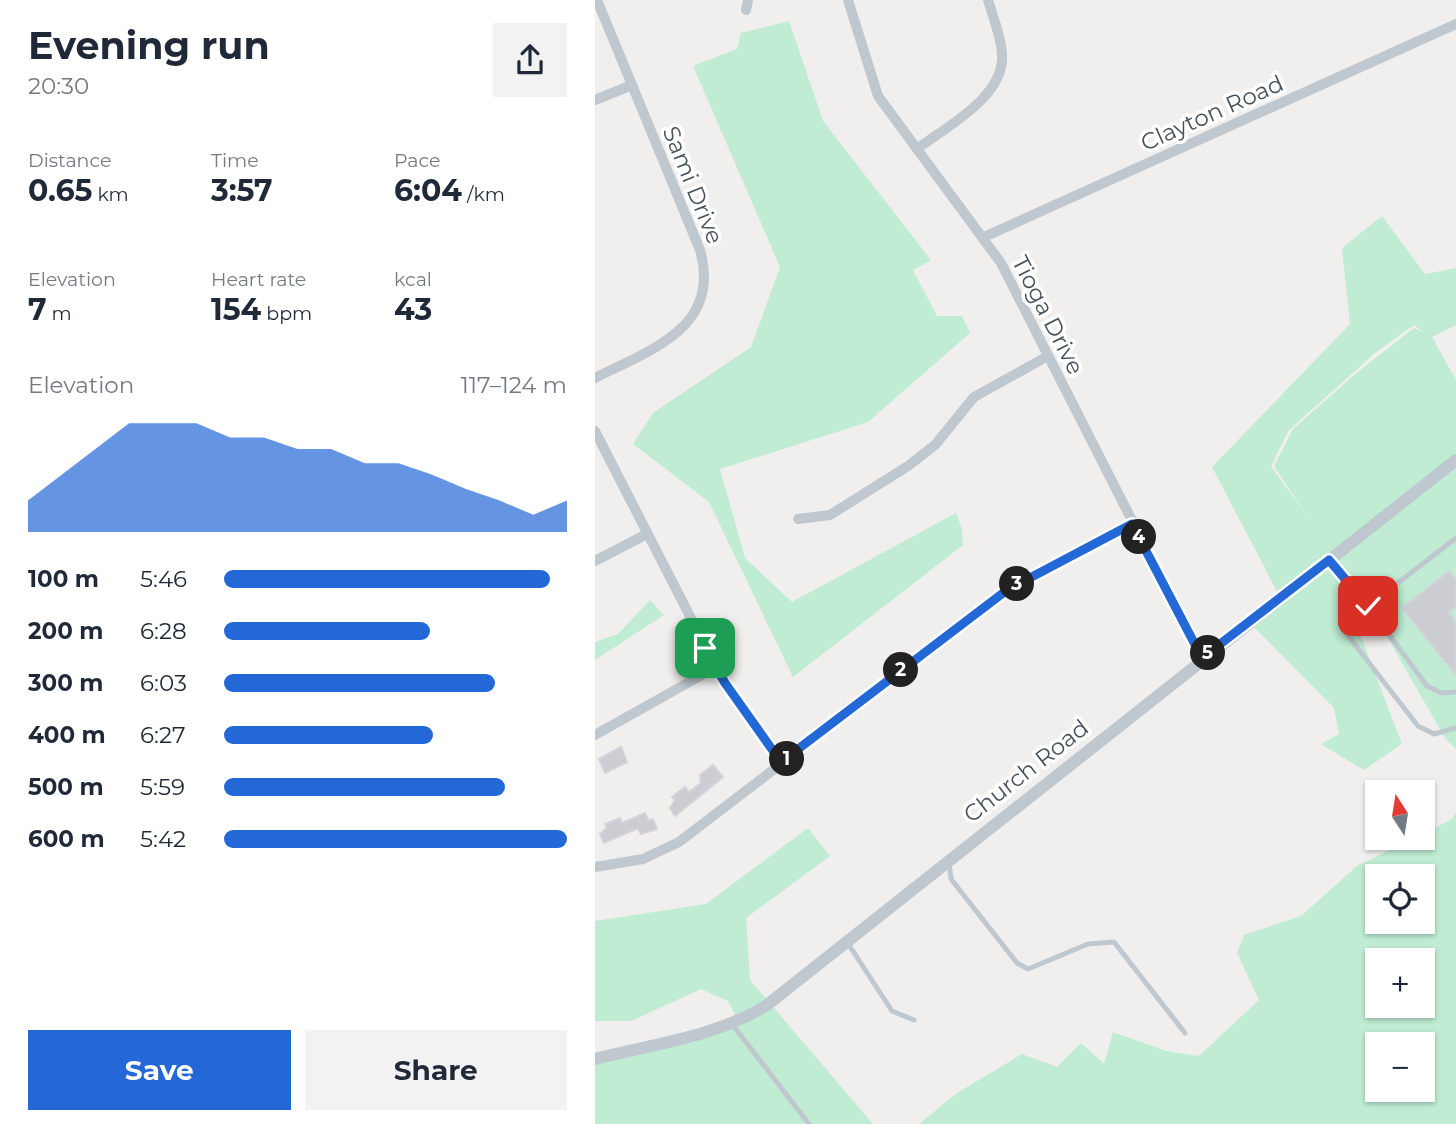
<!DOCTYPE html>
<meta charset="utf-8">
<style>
body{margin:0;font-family:Montserrat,sans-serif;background:#f2f2f3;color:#1f2937;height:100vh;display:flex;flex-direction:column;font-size:26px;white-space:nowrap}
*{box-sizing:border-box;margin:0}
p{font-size:23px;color:#747a83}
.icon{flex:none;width:38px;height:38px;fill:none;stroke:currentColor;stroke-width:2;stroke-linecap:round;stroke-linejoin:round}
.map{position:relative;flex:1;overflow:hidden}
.side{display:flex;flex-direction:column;background:#fff;width:595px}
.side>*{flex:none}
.needle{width:46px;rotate:348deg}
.buttons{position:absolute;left:770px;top:780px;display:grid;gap:14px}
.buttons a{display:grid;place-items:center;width:70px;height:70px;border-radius:0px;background:#fff;box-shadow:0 2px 5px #0004;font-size:35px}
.pin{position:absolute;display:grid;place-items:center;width:60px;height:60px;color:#fff;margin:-30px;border-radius:14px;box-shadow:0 4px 10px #0006}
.km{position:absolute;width:35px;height:35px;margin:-18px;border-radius:50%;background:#222;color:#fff;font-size:19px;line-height:35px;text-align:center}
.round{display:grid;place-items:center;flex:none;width:74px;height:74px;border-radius:0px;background:#f2f2f3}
.head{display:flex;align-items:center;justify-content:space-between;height:119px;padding:0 28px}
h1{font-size:38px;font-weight:700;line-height:52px}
.stats{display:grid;grid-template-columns:repeat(3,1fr);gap:10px;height:119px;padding:7px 28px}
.stats div{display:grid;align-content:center}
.stats b{font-size:30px;font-weight:700}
.stats small{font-size:19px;font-weight:400}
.stats p{font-size:19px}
.chart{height:196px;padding:14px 28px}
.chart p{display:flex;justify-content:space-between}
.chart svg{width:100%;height:126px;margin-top:7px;fill:#2368d6;opacity:.7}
.primary-button{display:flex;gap:14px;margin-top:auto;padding:14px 28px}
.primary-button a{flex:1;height:80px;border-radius:0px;background:#2368d6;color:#fff;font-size:28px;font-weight:700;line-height:80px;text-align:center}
.primary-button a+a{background:#f2f2f3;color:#1f2937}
ul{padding:0 28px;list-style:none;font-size:23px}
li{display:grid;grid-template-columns:112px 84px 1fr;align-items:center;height:52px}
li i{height:18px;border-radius:9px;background:#2368d6}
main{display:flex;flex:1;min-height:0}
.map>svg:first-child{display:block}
.green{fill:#bfecd3;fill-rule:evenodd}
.building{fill:#cbcdd3;stroke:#d2d4d9;stroke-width:2}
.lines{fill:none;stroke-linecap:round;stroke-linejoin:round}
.service{stroke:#bfc8cf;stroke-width:5}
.minor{stroke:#bfc8cf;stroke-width:10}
.tertiary{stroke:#bfc8cf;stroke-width:12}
.route-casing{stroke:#fff;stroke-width:14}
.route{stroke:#2368d6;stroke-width:9}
.labels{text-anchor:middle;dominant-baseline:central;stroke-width:7;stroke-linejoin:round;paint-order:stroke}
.street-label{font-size:23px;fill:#47515b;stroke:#fff}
</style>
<main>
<section class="side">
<div class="head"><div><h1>Evening run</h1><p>20:30</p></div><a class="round"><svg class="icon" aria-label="share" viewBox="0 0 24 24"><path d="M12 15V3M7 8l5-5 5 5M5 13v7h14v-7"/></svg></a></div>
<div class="stats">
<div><p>Distance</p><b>0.65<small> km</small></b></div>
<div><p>Time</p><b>3:57</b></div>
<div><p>Pace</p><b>6:04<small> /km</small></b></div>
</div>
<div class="stats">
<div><p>Elevation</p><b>7<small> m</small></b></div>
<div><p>Heart rate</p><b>154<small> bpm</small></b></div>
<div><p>kcal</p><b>43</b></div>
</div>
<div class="chart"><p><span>Elevation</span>117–124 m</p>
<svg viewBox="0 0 160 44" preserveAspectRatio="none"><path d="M0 44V33L10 24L20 15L30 6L40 6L50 6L60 11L70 11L80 15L90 15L100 20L110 20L120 24L130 29L140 33L150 38L160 33V44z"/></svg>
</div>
<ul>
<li><b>100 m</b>5:46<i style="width:95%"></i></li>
<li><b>200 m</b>6:28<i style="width:60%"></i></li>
<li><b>300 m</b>6:03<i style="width:79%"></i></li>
<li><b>400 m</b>6:27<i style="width:61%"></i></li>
<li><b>500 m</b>5:59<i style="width:82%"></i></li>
<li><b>600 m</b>5:42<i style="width:100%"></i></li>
</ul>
<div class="primary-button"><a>Save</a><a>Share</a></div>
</section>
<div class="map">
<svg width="861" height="1124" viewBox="0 0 861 1124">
<rect width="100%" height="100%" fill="#f1eeee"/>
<path class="green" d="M194 21 228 121 336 260 318 270 342 316H367L375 333 273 422 125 469 150 558 197 602 361 513 367 529 368 545 198 677 114 502 38 444 58 413 156 347 185 267 98 66 142 49 146 33Z
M787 216 830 274 861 268V325L837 337 861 380V749L850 738 791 635 757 613 807 744 769 770 726 744 744 734 739 708 657 625 687 601 617 467 755 324 747 248ZM819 325 830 333 819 328 759 375 698 429 679 466 714 519 676 466 694 430 780 353Z
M55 600 69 615 0 660V642L23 634Z
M861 812V1124H324L362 1093 427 1054 462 1067 486 1043 509 1064 518 1032 571 1051 604 1056 664 1000 642 953 649 935 706 916 762 866 818 838H828V834L857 819ZM782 877H828V922H782ZM782 961H828V1006H782ZM782 1045H828V1090H782Z
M213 828 235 856 151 918 155 980 278 1124H0V1061L144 1022 133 1001 106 989 36 1021H0V921L111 904Z"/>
<path class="building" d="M854 571 861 580V607L854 612 861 622V675L807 608Z
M26 747 32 762 10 773 4 759Z
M118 765 128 777 80 816 75 808 80 800 77 797 90 787 94 792 106 783 105 775Z
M50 813 54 821 58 819 62 829 46 834 43 828 9 843 5 834 12 828 10 824 25 818 27 823Z"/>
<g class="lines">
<path class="service" d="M734 560 773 606 861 538
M861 692 846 693 832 686 773 606 747 628 823 726 839 734 861 728
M354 862 356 879 422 963 433 969 493 944 519 942 590 1033
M252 942 297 1011 319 1020
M137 1024 214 1124"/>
<path class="minor" d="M253 0 283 96 406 263 607 658
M151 10 153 0
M0 100 37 85
M322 149C352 126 410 97 407 54 406 36 398 17 393 0
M389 237 861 24
M0 378C55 350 127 328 105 250L2 0
M0 431 121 667 186 762
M203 519 235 515 313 466 340 445 379 397 453 356
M0 561 52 534
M0 735 121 667
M0 867 48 859 84 842 412 591 537 524"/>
<path class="tertiary" d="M0 1059C58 1044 121 1037 172 1005L861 460"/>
</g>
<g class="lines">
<g class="route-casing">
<path id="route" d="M110 648 130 683 186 762 412 590 537 524 607 658 734 560 773 606"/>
</g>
<use href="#route" class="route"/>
</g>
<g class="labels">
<g class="street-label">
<text transform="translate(617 113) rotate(-24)">Clayton Road</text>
<text transform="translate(98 185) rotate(68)">Sami Drive</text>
<text transform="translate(453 315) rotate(63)">Tioga Drive</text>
<text transform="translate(431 771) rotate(-38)">Church Road</text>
</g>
</g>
</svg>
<div class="buttons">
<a><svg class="needle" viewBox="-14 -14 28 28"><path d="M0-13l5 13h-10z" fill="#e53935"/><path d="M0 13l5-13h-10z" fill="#747a83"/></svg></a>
<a><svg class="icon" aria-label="locate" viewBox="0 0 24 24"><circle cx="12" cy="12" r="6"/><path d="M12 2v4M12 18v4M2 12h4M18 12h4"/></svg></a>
<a>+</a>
<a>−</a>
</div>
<div class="pin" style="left:110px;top:648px;background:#1e9e55"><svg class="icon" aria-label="arrive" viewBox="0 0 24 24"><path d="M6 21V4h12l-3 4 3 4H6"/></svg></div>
<div class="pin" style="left:773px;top:606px;background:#d93025"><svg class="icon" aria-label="check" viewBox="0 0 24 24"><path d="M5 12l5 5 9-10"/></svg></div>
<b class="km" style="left:192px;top:759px">1</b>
<b class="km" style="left:306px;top:670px">2</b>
<b class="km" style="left:422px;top:584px">3</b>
<b class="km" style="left:544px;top:537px">4</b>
<b class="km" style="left:613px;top:653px">5</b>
</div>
</main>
